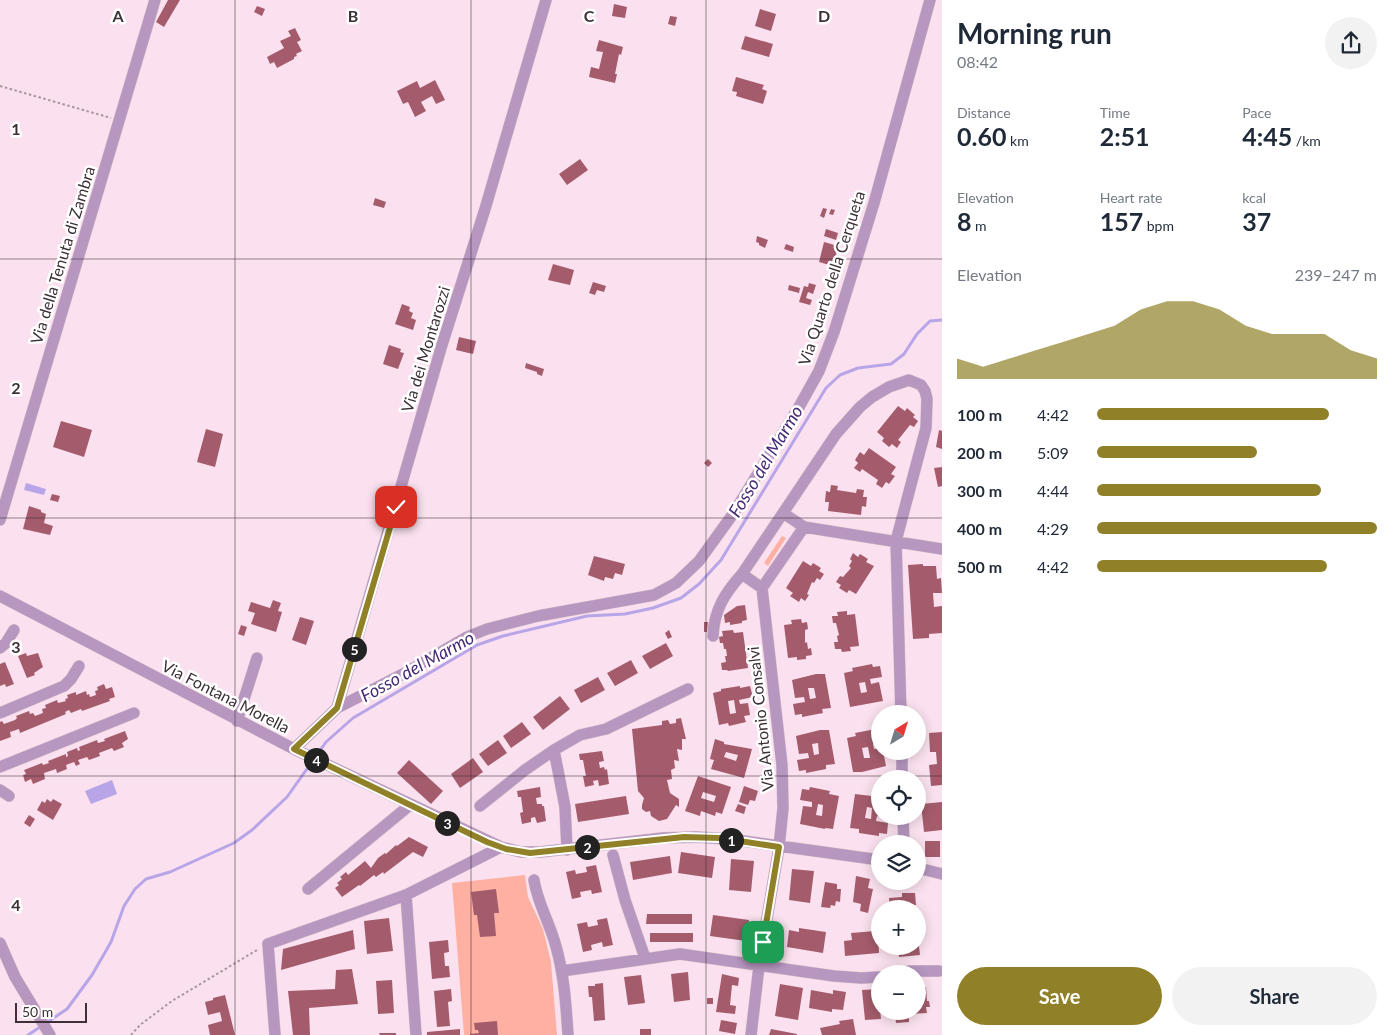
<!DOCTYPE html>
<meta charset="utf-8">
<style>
body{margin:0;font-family:Lato,sans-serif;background:#f2f2f3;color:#1f2937;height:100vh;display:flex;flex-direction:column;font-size:19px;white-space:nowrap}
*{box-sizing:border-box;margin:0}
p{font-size:16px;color:#747a83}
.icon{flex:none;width:28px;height:28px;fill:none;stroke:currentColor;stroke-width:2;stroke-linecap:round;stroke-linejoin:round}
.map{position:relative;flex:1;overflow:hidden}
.side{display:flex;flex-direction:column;background:#fff;width:450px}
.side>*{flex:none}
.needle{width:32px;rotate:38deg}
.buttons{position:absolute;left:871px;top:705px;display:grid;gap:10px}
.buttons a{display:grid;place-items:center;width:55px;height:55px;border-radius:50%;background:#fff;box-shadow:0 2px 12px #0003;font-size:25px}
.scale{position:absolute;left:15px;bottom:12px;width:72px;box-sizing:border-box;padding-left:5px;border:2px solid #3d3037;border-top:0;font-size:14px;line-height:18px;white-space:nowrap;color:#3d3037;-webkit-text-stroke:4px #fff;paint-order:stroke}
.pin{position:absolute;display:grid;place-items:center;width:42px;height:42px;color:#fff;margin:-21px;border-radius:10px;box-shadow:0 2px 8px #0006}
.km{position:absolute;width:25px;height:25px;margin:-12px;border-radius:50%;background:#222;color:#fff;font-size:14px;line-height:25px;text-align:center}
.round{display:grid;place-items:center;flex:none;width:52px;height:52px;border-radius:26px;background:#f2f2f3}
.head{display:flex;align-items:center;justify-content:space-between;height:85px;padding:0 15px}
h1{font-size:28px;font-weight:700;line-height:38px}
.metrics{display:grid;grid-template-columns:repeat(3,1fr);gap:8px;height:85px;padding:5px 15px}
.metrics div{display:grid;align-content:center}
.metrics b{font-size:25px;font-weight:700}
.metrics small{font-size:14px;font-weight:400}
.metrics p{font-size:14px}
.chart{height:140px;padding:10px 15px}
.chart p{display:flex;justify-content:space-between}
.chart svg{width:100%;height:90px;margin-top:5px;fill:#908128;opacity:.7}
.action{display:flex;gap:10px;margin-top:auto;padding:10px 15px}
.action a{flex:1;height:58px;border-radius:30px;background:#908128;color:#fff;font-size:20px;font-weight:700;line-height:58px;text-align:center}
.action a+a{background:#f2f2f3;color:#1f2937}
ul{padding:0 15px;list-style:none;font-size:16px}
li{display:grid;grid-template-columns:80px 60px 1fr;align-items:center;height:38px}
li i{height:12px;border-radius:6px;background:#908128}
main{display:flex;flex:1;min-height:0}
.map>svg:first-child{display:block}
.green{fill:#feb0a3}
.water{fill:#b7a5e7}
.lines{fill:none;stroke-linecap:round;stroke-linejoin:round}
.stream{stroke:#b7a5e7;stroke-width:3}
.building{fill:#a45c6c;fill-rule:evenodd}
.minor-casing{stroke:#d5beca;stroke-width:12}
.path{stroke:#a8949f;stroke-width:2;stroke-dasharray:2.5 2.5;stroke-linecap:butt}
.minor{stroke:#b796bf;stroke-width:11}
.route-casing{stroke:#fff;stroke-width:10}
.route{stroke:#908128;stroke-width:6}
.grid{fill:none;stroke:#3d3037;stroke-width:1;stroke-opacity:0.55}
.labels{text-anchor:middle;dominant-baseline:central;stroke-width:5;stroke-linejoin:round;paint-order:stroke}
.street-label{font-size:16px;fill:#3d3037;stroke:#fff}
.water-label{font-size:18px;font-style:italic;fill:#472a77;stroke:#fff}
.grid-label{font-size:16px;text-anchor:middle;font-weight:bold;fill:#3d3037;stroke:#fff;stroke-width:5;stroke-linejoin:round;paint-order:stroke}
</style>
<main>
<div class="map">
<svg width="942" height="1035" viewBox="0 0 942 1035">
<rect width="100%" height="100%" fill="#fbe1ef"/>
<path class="green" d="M782 536 786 538 768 566 764 563Z
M525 875 528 897 543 929 551 962 557 1035H464L452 883Z"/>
<path class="water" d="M26 483 46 489 44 495 24 490Z
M112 780 117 794 91 804 85 791Z"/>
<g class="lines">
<path class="stream" d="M28 1035 67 1009 92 975 111 942 124 906 135 889 146 879 170 872 234 843 252 830 287 797 326 742 353 718 477 645 503 636 587 616 625 614 653 608 681 598 699 584 721 560 826 388 840 375 858 368 891 364 904 354 917 334 930 321 942 320"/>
</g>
<path class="building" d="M168 0H180L164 27 156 22Z
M614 4 627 7 625 18 612 16Z
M257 6 265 9 262 16 254 12Z
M760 9 776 14 771 31 755 26Z
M670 16 677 17 675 26 668 24Z
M295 28 301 40 297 42 302 51 296 54 297 56 294 57V59L277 68 274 62 270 64 267 57 284 48 280 41 291 36 288 31Z
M745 36 773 44 769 57 741 49Z
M599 40 623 47 621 55 619 54 615 74H617L615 83 589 77 591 67 599 69 603 52 596 51Z
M736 77 764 85 762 89 767 91 763 104 736 96 737 92 732 91Z
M435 80 445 100 436 104 432 96 421 102 426 111 415 117 408 102 403 104 397 91 417 81 420 88Z
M580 159 588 170 567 185 559 174Z
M375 198 386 202 384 208 373 205Z
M823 208 827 209 824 218 820 216Z
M831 209 835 210 833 215 829 214Z
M826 229 838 233 836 240 824 236Z
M757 236 768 240 765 248 759 245V243L756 242Z
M824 242 838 246 833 266 819 262Z
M786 244 794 247 793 252 784 249Z
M553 264 574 270 570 285 548 280Z
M593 282 606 286 604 292 597 290 595 295 589 293Z
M809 283 816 285 813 294 808 292 806 298 812 300 810 305 799 302 804 286 808 287Z
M789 285 800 288 799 293 788 290Z
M402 304 410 307 409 311 413 313 411 318 416 320 413 330 395 324Z
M459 337 476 341 473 354 456 350Z
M389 345 401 349 400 352 404 353 398 369 383 364Z
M526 363 544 369 542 376 537 374V372L525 368Z
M898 406 905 411 907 408 915 415 913 417 918 421 914 427 910 425 898 440 901 442 897 448 892 444 889 447 882 441 884 438 877 432Z
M61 421 92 430 84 457 53 447Z
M206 429 223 434 215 467 197 462Z
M939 430 942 431V449L936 447Z
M869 448 896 467 891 474 895 476 889 484 886 482 882 488 876 484 878 480 862 469 860 472 854 468 858 463 855 460 860 452 864 455Z
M708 459 712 463 708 467 704 463Z
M942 467V486L938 487 934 468Z
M831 485 838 486 837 490 856 493 857 489 864 490 863 497H867L866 507 862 506 861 515 828 511 829 502H825L826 491 830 492Z
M52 494 60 496 58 502 50 500Z
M29 506 41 510V512L46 514 44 523 53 526 50 535 23 529Z
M853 553 858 557 860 554 868 559 866 562 874 566 856 594 849 590 847 593 839 588 841 585 836 582 840 576 843 577 851 568 849 566 852 561 850 559Z
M594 556 625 564 622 575 615 573 613 579 605 577 604 581 588 575Z
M803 561 811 566 813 563 821 568 819 571 824 574 820 580 817 578 814 583 812 582 807 594 809 595 805 601 801 598 799 602 790 596 793 593 786 588Z
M923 564V566H936L937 579 941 578 942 593H933L934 607 942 606V633L929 634V638L913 639 908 565Z
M273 600 281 603 278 611 282 612 276 632 251 624 255 613 248 611 251 602 270 608Z
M745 605 747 620 742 621V623L730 625V622L725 623 724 615 737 606Z
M847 611V615L855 614 859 646 850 647 851 651 842 652 841 649H835L834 642H838L837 636 839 635 836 623H833L832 616H838L837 612Z
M300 617 314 621 306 645 292 640Z
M801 619 802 623 807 622 808 629 805 630V643L807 642 808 649 811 648 812 655 806 656V659L797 660V657L788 658 784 625 792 624 791 620Z
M704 622H708L707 632H704Z
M241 625 247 627 244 636 238 634Z
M669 630 672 637 668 639 665 633Z
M733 630 734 633 743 632 748 668 728 671 727 670H722L721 663 726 662 725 656H727L726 649H724L723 643H720L719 637 723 636 722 631Z
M666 643 673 656 650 669 642 656Z
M26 653 27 656 38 653 43 667 34 673 35 675 27 678 18 656Z
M631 660 638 673 615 686 607 673Z
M5 662 14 684 6 687 5 684 0 686V664Z
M872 664 873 667 880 666 882 677 870 679 871 684 879 682 883 701 850 707 844 673 853 671 852 668ZM865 682 867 692 861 693 859 683Z
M816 674H825L831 708 822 709 823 713 802 717V714L795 715 793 704 805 702 804 697 795 698 792 680ZM808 688H814L816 698 810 699Z
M598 677 605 690 581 703 574 690Z
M104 684 106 689 112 687 115 697 109 699 110 701 82 711 81 709 71 713 69 710 65 712 66 714 20 733 19 729 10 732 11 737 0 741V722L2 721 4 724 15 720 17 718 16 716 29 711 30 714 33 713 35 716 43 713 42 709 46 708 45 705 57 700 58 703 66 701 65 699 68 698 67 695 76 692V695L86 691 87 695 89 694 90 697 96 695 95 691 98 690 97 687Z
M740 686V688L750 686 753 697 739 700 740 704 748 703 750 715 744 716 746 722 729 726 728 723 719 725 713 693 721 691V689ZM734 700 736 713 730 714 728 701Z
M560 696 570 709 543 730 533 717Z
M681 718 686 739H682V750L677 749 679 761 674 760 675 768 671 770 672 779 667 780 670 793 679 799V807L676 805 667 819 659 821 651 816 650 811 646 812 642 809V805L644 798 638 791 632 729 662 725V721L668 720 670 724 676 723V719Z
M522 722 531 734 511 748 503 736Z
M876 729V732H880V743L873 744 874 749 880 748V751H883L886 766 862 772H853L847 738 856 736 855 733ZM868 747 870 758H864L862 748Z
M820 730H829L835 764 826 765V769L806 773V770L799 771 797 760 809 758 808 753 799 754 796 736ZM818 743 819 754 814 755 812 744Z
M125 731 128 739 122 743 124 747 114 751 112 748 99 753 100 756 89 760 87 757 78 760 80 764 76 766 74 762 66 765 67 769 57 773 56 769 44 773 45 779 33 784 31 779 25 782 23 775 26 774 24 770 42 763 43 765 49 763 48 761 66 754V757L68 756 67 752 77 748 78 751 80 750 79 747 97 740 98 743 105 741 104 739Z
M942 732V785L931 786 929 765 937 764 936 752H930L929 733Z
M715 739 724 742V744L752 749 744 778 711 769 714 760 710 759ZM726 752 738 755 736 761 724 757Z
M498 740 507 753 488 766 479 754Z
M602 751 604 761 599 762 600 768 604 767 605 770 607 769 609 784 599 786 598 780 593 781 594 785 585 787 583 776H586L583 760H580L579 754Z
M473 758 483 772 460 788 451 774Z
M409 760 443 791 431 804 397 773Z
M698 776 731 787 722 814 716 812 715 816 701 811 700 816 685 811ZM703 792 716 796 714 802 701 798Z
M744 786 758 791 755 801 750 800 748 805 739 802Z
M540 787 541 797 536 798 537 804H542V806H544L546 821 537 823 535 817 531 818V822L522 824 520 813 523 812 521 797H518L517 791Z
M810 787 830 791 829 794 839 796 833 829 825 828V829L800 824 803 806 812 807V802L800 800 802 789 809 790ZM818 804 823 805 822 816 816 815Z
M855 794 880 797V817L877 816 876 821 888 823 887 834 879 833V836L859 833V829L850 828ZM867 807 872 808 871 819 865 818Z
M626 796 629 814 578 822 575 804Z
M47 799 51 802 53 799 62 804 53 820 37 810 42 801 45 803Z
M942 802V830L924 832 921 804Z
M738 804 746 807 744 814 735 811Z
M29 815 35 819 30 827 24 823Z
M409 837 428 847 423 857 413 852 384 874 383 872 376 877 374 875 360 886 359 885 342 897 335 888 339 885 337 883 342 879 340 877 346 872 348 875 365 861 371 868 378 858 385 853 386 854 396 845 397 846Z
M925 841H940V857H925Z
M681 852 715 857 712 878 678 873Z
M670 856 672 873 633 880 630 862Z
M731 859 754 861 751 892 729 890Z
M596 865 602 892 592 894 591 890 580 892 581 897 572 899 566 872 575 870 576 874 587 872 586 867Z
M792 869 814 871 810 903 789 900Z
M856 876 870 879 868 888 873 889 868 913 860 911 861 904 853 902Z
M825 882 837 884V889H841L840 902 836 901 835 906 831 905 830 908 821 907Z
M496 889 499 913H494L496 936 480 937 477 915H474L471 892Z
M902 893H915L916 905 901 906V909H890L889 898 902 897Z
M647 914H692V924H646Z
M713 915 749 920 746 941 710 936Z
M389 918 393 951 367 954 364 921Z
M607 918 613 945 603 947 602 942 591 945 592 950 583 952 577 924 587 922 588 927 598 925 597 920Z
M918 918H920L922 931H918Z
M799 928 826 932 823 953 787 947 789 930 799 932Z
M353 930 355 949 281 970 283 949Z
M875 931 878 932 879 953 845 956 844 941 852 940 851 933Z
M650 933H693V942H650Z
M448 940 449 952 444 953 445 966H449L450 977 432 979 429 942Z
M898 946H919L920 955 899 957Z
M352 969 358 1004 309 1008 310 1035H293L288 991 335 989 336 970Z
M688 972 690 1000 674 1002 671 974Z
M722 974 739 978 738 986 732 985 730 1005 736 1006 735 1014 716 1012Z
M641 975 645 1003 628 1005 624 977Z
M392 980 394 1013 378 1014 376 981Z
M603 983 605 1020 594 1021 592 997H589L588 986H595V984Z
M780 984 803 988 798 1020 775 1016Z
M926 987 927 1001H929L930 1007H926L927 1013 909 1014V1022L896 1023 895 1011H918V988Z
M451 989 452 1001 448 1002 450 1026 437 1027 434 991Z
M878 989 881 1019 865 1020 862 990Z
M811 990 833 994V990L846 992 843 1010 832 1009V1012L809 1008Z
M225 995 235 1035H210L208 1025 222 1021 220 1012 208 1015 205 1002 213 1000V998Z
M707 998H713V1004H707Z
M853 1019 856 1035H822L820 1028 840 1024 839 1021Z
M721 1020 737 1023 735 1034 719 1031Z
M497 1021 498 1035H470V1034L479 1033 478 1030H475L474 1023Z
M460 1029V1035H427V1032Z
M640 1029H651V1035H640Z
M771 1029 797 1034V1035H769Z
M379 1033H396V1035H380Z"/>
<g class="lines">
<g class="minor-casing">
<path id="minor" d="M783 513 836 434 860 407 872 397 889 387 909 380 921 385 925 391 927 399 926 428 896 541 901 714
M0 520 155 0
M804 527 762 588 742 574 783 513 804 527 942 549
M0 596 294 749 501 847 521 852H540L663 838 696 837 729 839 880 860
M713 636C714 610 725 593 742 574
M0 648 6 643 14 630
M337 708 441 348 485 209 546 0
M0 713 64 686 71 679 79 666
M237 721 257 658
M294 749 337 708 405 673 467 637 487 629 538 616 654 595 676 583 699 561 733 514 799 407 819 371 834 332 874 203 930 0
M902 751V779
M0 767 134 713
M0 790 9 796
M480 806 525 770 554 750
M903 816 904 844
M567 850 565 807 554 750 580 735 606 729 688 689
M613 855 625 900 645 958
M918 868 942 874
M534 880C537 901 549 922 555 943 564 973 566 1004 568 1035
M308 889 410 805
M406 895 416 1035
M0 943 15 977 50 1035
M562 971 680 954 834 976 861 978 880 977
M892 974 911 971H939
M275 1035 268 944 406 895 501 847
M751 1035 759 966 779 847 783 808 782 765 762 588"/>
</g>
<path class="path" d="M0 86 111 118
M131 1035 140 1025 172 1001 257 950"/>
<use href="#minor" class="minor"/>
</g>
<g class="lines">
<g class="route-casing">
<path id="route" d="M396 507 337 708 294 749 487 842 506 849 530 853 684 837 720 838 779 847 763 942"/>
</g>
<use href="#route" class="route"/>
</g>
<path class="grid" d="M235 0V1035M471 0V1035M706 0V1035M0 259H942M0 518H942M0 776H942"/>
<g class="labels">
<g class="street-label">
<text transform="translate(62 255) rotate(-73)">Via della Tenuta di Zambra</text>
<text transform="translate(831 278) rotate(-72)">Via Quarto della Cerqueta</text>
<text transform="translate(425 349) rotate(-73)">Via dei Montarozzi</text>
<text transform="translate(226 696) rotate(27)">Via Fontana Morella</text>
<text transform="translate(760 719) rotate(-96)">Via Antonio Consalvi</text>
</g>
<g class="water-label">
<text transform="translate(765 461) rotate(-59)">Fosso del Marmo</text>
<text transform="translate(417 666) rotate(-29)">Fosso del Marmo</text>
</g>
</g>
<g class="grid-label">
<text x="118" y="22">A</text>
<text x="353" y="22">B</text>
<text x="589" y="22">C</text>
<text x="824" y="22">D</text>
<text x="16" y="135">1</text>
<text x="16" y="394">2</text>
<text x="16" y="653">3</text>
<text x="16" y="911">4</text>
</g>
</svg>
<div class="buttons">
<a><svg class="needle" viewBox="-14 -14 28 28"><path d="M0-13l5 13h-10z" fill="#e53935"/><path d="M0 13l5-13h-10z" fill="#747a83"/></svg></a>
<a><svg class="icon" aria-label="locate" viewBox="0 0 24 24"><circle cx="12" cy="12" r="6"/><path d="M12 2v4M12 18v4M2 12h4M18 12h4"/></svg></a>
<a><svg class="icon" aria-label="layers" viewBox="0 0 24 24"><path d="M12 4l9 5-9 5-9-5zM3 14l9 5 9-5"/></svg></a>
<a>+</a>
<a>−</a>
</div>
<div class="scale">50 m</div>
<div class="pin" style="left:763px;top:942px;background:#1e9e55"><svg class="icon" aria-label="arrive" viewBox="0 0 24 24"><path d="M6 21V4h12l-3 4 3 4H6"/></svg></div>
<div class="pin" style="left:396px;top:507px;background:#d93025"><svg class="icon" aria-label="check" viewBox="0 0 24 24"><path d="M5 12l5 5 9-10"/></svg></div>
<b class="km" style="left:731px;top:840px">1</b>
<b class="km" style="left:587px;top:847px">2</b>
<b class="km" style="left:447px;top:823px">3</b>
<b class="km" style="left:316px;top:760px">4</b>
<b class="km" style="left:354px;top:649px">5</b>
</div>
<section class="side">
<div class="head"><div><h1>Morning run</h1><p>08:42</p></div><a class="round"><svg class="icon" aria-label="share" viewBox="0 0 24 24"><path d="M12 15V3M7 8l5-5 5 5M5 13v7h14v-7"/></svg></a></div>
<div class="metrics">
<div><p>Distance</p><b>0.60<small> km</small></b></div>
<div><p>Time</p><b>2:51</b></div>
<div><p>Pace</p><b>4:45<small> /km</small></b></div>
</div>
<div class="metrics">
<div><p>Elevation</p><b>8<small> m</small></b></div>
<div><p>Heart rate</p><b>157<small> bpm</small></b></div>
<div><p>kcal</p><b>37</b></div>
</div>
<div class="chart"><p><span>Elevation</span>239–247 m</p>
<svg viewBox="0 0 160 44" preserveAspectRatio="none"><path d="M0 44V34L10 38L20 34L30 30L40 26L50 22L60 18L70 10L80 6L90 6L100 10L110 18L120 22L130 22L140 22L150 30L160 34V44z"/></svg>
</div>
<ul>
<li><b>100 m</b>4:42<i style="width:83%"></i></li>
<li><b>200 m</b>5:09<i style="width:57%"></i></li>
<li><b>300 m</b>4:44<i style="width:80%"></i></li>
<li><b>400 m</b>4:29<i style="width:100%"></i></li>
<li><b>500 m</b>4:42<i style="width:82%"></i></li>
</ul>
<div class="action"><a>Save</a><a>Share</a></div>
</section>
</main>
